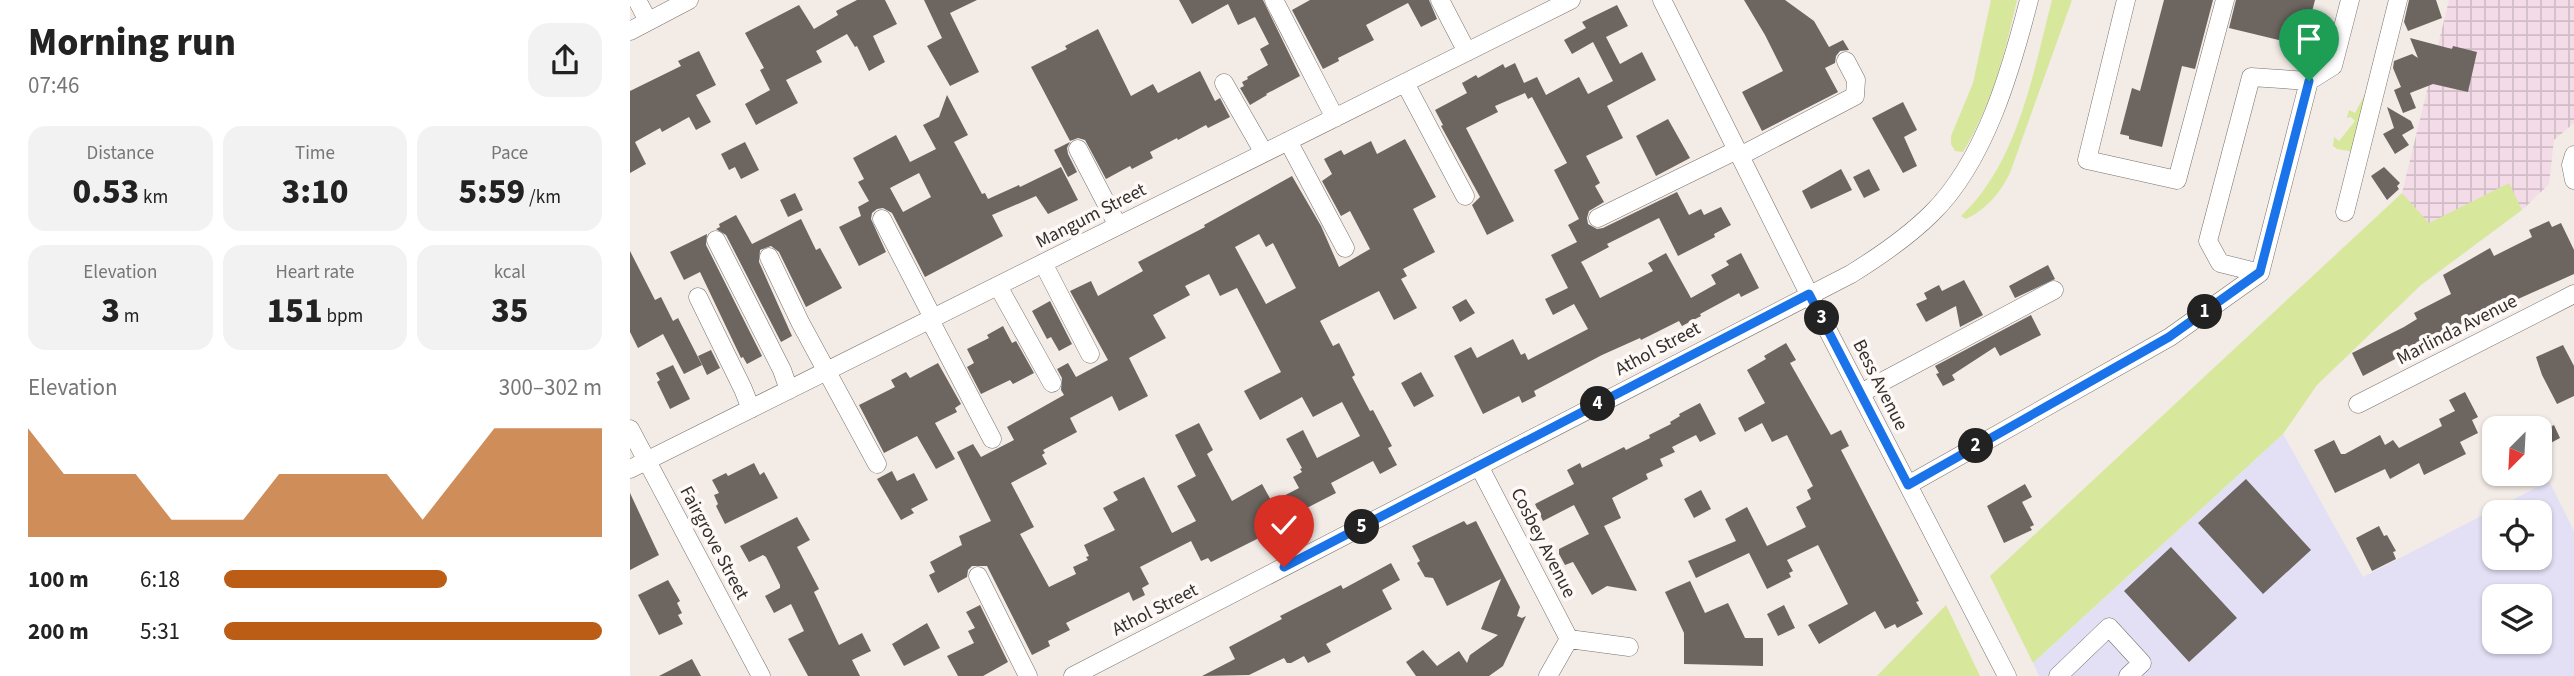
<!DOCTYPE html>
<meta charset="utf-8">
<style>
body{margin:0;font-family:"Source Sans 3",sans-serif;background:#f2f2f2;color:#222;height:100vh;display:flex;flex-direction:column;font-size:26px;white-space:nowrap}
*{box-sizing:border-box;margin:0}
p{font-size:23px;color:#767676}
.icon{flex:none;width:38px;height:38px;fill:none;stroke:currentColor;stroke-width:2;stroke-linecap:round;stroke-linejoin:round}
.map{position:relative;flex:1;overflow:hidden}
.drawer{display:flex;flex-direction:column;background:#fff;width:630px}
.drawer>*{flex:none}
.needle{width:46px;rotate:204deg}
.fabs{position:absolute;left:1852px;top:416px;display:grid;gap:14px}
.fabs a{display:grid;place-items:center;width:70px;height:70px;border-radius:14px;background:#fff;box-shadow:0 2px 5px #0004;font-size:35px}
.pin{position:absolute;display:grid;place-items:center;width:60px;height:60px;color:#fff;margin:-72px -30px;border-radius:50% 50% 50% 0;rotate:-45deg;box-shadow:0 0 7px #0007}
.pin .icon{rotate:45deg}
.km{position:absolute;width:35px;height:35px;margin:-18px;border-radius:50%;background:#222;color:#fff;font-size:19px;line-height:35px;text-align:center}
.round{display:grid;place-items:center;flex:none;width:74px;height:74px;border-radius:21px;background:#f2f2f2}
.summary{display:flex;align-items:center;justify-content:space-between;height:119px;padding:0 28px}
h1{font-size:38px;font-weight:800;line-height:52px}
.stats{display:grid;grid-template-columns:repeat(3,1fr);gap:10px;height:119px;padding:7px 28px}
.stats div{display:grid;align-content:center;border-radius:18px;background:#f2f2f2;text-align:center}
.stats b{font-size:35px;font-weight:800}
.stats small{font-size:19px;font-weight:400}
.stats p{font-size:19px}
.chart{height:196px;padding:14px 28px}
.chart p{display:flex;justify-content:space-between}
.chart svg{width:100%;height:126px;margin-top:7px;fill:#bc5d15;opacity:.7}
ul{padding:0 28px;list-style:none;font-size:23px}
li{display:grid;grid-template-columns:112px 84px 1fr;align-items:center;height:52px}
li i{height:18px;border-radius:9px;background:#bc5d15}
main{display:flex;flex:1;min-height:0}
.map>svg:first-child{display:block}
.industrial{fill:url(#industrial-grid)}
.education{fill:#e3e0f6;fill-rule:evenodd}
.green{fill:#d7e89d}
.building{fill:#6c6560;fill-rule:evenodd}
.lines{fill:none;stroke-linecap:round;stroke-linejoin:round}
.minor-casing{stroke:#78716c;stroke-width:19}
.minor{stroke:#fff;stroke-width:18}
.route-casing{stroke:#fff;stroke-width:14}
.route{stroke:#1a73e8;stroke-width:9}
.labels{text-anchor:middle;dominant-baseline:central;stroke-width:7;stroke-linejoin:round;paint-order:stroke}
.street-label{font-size:19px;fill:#322f2d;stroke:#fef9f6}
</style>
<main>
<section class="drawer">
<div class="summary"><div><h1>Morning run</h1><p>07:46</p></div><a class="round"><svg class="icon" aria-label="share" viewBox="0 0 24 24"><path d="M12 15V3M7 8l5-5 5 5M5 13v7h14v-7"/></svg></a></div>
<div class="stats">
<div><p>Distance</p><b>0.53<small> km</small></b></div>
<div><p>Time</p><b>3:10</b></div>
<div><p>Pace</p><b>5:59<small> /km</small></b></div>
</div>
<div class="stats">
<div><p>Elevation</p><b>3<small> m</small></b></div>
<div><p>Heart rate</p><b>151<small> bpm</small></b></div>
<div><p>kcal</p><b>35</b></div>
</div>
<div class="chart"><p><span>Elevation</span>300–302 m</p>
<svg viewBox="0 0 160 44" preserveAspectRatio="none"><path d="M0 44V6L10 22L20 22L30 22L40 38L50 38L60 38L70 22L80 22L90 22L100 22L110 38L120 22L130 6L140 6L150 6L160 6V44z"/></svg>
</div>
<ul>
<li><b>100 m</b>6:18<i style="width:59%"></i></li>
<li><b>200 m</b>5:31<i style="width:100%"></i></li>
</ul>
</section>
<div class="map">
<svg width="1944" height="676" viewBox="0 0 1944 676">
<defs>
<pattern id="industrial-grid" width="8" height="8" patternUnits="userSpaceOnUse" patternTransform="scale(1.75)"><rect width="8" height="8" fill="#f3dce7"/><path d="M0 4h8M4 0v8" fill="none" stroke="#d1bdc6"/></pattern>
</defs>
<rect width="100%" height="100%" fill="#f3ebe6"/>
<path class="industrial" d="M1819 0H1944V123L1924 140 1919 184 1892 210 1878 184 1798 224 1772 193Z"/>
<path class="education" d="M1653 434 1733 577 1919 481 1944 531V676H1409L1403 663ZM1864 513H1909V558H1864ZM1864 597H1909V642H1864Z"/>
<path class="green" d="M1361 0H1387C1374 56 1363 102 1333 152L1325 151 1321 144V136L1343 83Z
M1422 0H1442L1380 173C1370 193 1357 209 1336 219L1331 216C1388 163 1403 73 1422 0Z
M1735 94H1737L1725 152 1707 149 1703 146 1704 137 1709 141 1725 121 1721 117 1717 118 1719 110 1725 113Z
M1879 183 1892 210 1791 285 1687 385 1653 434 1403 663 1360 576 1772 193 1799 223Z
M1316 605 1350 676H1247Z"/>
<path class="building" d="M227 0H255L267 24 243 36 255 62 239 71 227 46 225 47 217 34 186 51 192 62 156 80 168 103 126 125 115 104 140 90 130 70 134 68 115 33 169 5 184 29 208 15 206 11Z
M294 0H347L320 13 349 72 320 86 297 46 312 38Z
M549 0H633L670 76 636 94 637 95 620 105 610 88 614 86 612 82 618 79 617 77 638 65 630 49 639 44 625 17 608 25 598 4 562 24Z
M680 0H799L807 19 791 27 778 3 736 25 744 40 708 58 709 61 693 69 662 10Z
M1114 0H1155L1184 21 1199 47 1213 40 1219 50 1210 51 1206 56 1205 63 1195 68 1208 92 1132 131 1112 92 1153 71 1135 35Z
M1534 0H1583L1565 69 1552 66 1532 147 1499 139V136L1490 134 1502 88 1510 91Z
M1606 0H1685L1673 46 1599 28Z
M1779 0H1806L1812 18 1778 31 1774 22Z
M987 5 998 26 976 37 990 64 1012 52 1026 80 977 106 993 138 956 156 970 183 965 186 974 202 959 211 957 218 958 224 967 229 973 228 1047 192 1059 215 1071 209 1074 215 1091 207 1101 225 1084 234 1085 237 1048 256 1029 218 977 244 979 247 951 262 954 267 970 298 1023 271 1018 263 1036 253 1061 298 1086 284 1081 275 1099 265 1096 261 1111 253 1129 288 1111 297 1109 293 1070 314 1071 316 1052 326 1049 321 1011 340 1010 338 972 355 904 391 906 396 892 403 889 396 853 414 824 356 841 347 847 358 883 339 891 355 895 353 898 360 958 329 944 304 923 315 915 299 938 288 921 255 947 242 938 225 949 219 924 170 937 163 902 97 898 99 895 93 865 106 868 112 836 128 884 221 857 235 842 205 850 197 811 126 813 125 805 110 837 93 832 83 846 75 848 78 873 64 875 68 885 63 894 83 907 77 916 95 949 77 958 94 983 81 963 42 942 54 934 40 956 28 952 22Z
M468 29 501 96 523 84 528 93 570 71 585 101 590 98 600 117 578 128 576 125 548 140 547 138 520 152 523 158 502 169 500 166 476 179 455 140 448 138 440 141 401 67 437 49 435 46Z
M1780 38 1822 49 1823 46 1847 52 1838 92 1803 84 1780 93 1786 108 1773 113 1764 90 1771 87 1763 68 1764 61 1782 54 1788 58Z
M69 51 86 85 66 95 81 122 66 130 59 117 32 132 30 128 5 142 16 164 0 173V91L51 66 48 61Z
M317 95 338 135 324 142 352 194 355 193 358 199 389 185 390 187 431 167 448 200 418 214 406 196 362 215 373 236 295 277 262 213 253 208 247 209 242 213 241 219 256 252 229 266 209 227 231 216 228 207 239 201 228 182 234 179 223 158 266 135 280 162 306 149 293 125 309 117ZM289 173 301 197 273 212 260 188Z
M1273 102 1287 130 1274 137 1287 166 1273 173 1242 118Z
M1757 107 1781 121 1784 128 1772 135 1779 145 1765 154 1753 134 1764 128Z
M1038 119 1060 158 1026 176 1006 136Z
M775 139 806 197 783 209 805 252 773 269 777 276 771 279 787 308 764 320 749 291 690 321 703 346 709 343 725 375 722 377 740 411 743 410 762 446 758 448 767 465 750 474 743 461 701 483 706 493 628 533 631 537 581 562 578 558 571 561 561 541 510 567 519 584 512 588 515 595 503 601 499 592 436 623 440 630 418 641 420 646 402 655 357 566H342L338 570 337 577 308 593 299 575 305 572 300 562 332 545 329 536 361 521 327 452 343 444 351 457 384 440 377 427 434 395 431 390 432 378 427 369 438 363 446 377 478 360 440 291 461 281 468 296 513 271 508 262 575 227 574 225 662 176 691 226 709 267 740 249 720 211 711 216 692 181 702 174 694 159 711 150 714 155 741 141 747 154ZM629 234 636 247 643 243 666 288 636 304 605 247ZM579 274 590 296 607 288 651 372 614 391 630 420 672 397 683 417 712 402 730 436 687 458 673 430 656 439 672 468 670 469 672 472 663 477 669 488 642 502 632 484 602 501 577 454 583 450 569 423 545 435 566 476 547 486 566 521 542 533 514 477 483 492 488 500 473 508 485 530 454 545 459 556 456 557 458 560 443 567 446 574 419 587 390 534 404 527 381 483 417 464 412 455 415 453 413 450 447 432 440 418 482 396 489 411 518 396 499 358 536 338 523 315 560 295 555 286Z
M115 142 129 170 111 179 105 167 99 170 91 154Z
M440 142 437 148 438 154 447 172 438 177 424 150Z
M1754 167 1770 183 1767 186 1769 189 1757 200 1741 176Z
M1211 169 1222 190 1181 209 1172 191Z
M1239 169 1250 190 1234 198 1223 177Z
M165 193 173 210 158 217 150 200Z
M106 215 122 244 171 219 186 250 190 248 212 288 176 307 149 252 141 246 130 250 129 262 162 336 151 342 96 235 86 229 90 227 89 224Z
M1919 221 1922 227 1931 223 1944 250V274L1859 312 1858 310 1733 376 1722 353 1774 327 1787 319 1784 313 1821 294 1813 275 1860 248 1864 256 1902 237 1899 230Z
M77 234 76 245 132 356 117 364 113 357 111 358 70 272 54 280 40 252Z
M0 251 25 300 31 297 43 321 48 318 72 365 54 374 33 334 8 348 0 332Z
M1418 265 1425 279 1385 298 1379 286Z
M1334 280 1353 315 1330 327 1326 306 1296 322 1286 304 1297 299 1294 293 1309 285 1312 291Z
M836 299 845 313 830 322 822 307Z
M420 301 442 344 429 351 421 337 417 339 402 311Z
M1401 315 1411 335 1370 356 1365 347 1322 375 1325 380 1313 386 1306 374 1309 373 1305 366Z
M373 326 382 343 386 341 404 373 383 384 380 380 351 394 337 367 344 363 337 349 359 338 357 335Z
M1156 343 1166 360 1160 363 1201 435 1211 430 1219 446 1211 450 1289 601 1286 602 1293 614 1267 628 1265 624 1255 629 1245 611 1189 644 1178 625 1218 604 1188 545 1157 560 1163 571 1159 573 1161 577 1137 589 1119 553 1066 578 1058 561 1106 541 1095 519 1117 507 1137 546 1176 527 1166 507 1181 499 1177 490 1183 486 1157 435 1142 442 1132 423 1115 432 1108 418 1135 403 1117 370 1136 359 1134 356Z
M1933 345 1944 366V396L1927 404 1912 375 1906 357Z
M81 350 90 368 77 375 68 356Z
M308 363 331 404 325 408 327 412 305 423 325 459 306 469 287 436 254 453 229 405 265 387 261 380 276 372 280 378Z
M43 365 60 399 40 409 27 382 30 380 26 373Z
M791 372 804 396 784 407 771 383Z
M1835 392 1848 417 1842 420 1848 433 1830 442 1836 454 1794 475 1789 463 1760 479 1755 469 1705 493 1684 450 1704 440 1711 454H1715L1750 435 1755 445 1763 440 1769 448 1812 426 1809 419 1825 411 1819 400Z
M1070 403 1086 434 1070 442 1066 435 1042 447 1045 452 1030 459 1033 466 1016 474 1018 479 982 498 991 518 974 526 1007 591 977 586 962 595 943 562 935 565 929 554V549L959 534 944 505 913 521 905 504 944 484 937 470 950 463 952 468 994 447 996 450 1020 438 1019 435 1041 424 1040 422 1050 416 1049 414Z
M1924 425 1930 438 1913 447 1909 440V433Z
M124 463 130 475 134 472 148 498 95 524 86 506 88 504 84 495 89 493 82 480 96 473 98 476Z
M262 471 267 481 284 473 298 500 281 509 284 513 271 520 247 479Z
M1616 479 1681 550 1633 594 1568 523Z
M1395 484 1402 497 1392 502 1404 525 1400 527 1402 530 1374 543 1357 506Z
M1071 490 1081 509 1064 518 1054 499Z
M0 493 29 555 0 570Z
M167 517 180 540 167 547 189 589 184 592 209 645 232 633 241 651 222 660 230 676H178L158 639 174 631 161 604 144 613 135 596 150 588V585L136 557 133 555 119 562 110 546Z
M834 521 837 525 846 521 890 607 887 616 892 618 896 616 873 666 859 676H786L776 662 793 650 807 666 829 651 837 663 840 655 868 635 851 629 871 579 817 606 803 578 795 577 787 563 790 561 782 546Z
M1749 526 1754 536 1757 535 1766 551 1763 552 1766 559 1742 571 1726 538Z
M1541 547 1607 618 1559 662 1494 591Z
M761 563 770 580 752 590 762 609 696 644 701 652 678 663 674 656 661 663H657L654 658 619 675 572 676 605 659 599 647 652 619 650 616 711 585 713 589Z
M38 580 50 601 47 603 52 613 48 615 53 624 29 635 8 595Z
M1060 581 1075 613 1098 603 1115 638H1133V666L1054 664V633L1035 592Z
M350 605 378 662 353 676H328L317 656 344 643 338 631 345 628 336 612Z
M1154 605 1165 628 1148 636 1137 614Z
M297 623 310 648 274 666 262 644Z
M62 659 71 676H29Z"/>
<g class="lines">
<g class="minor-casing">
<path id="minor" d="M7 0 18 21
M644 0 705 118
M810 0 837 52
M1032 0 1179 294 1377 676
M1496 0 1457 160 1547 180 1595 0
M0 31 59 0
M1679 81 1630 273 1590 263 1578 241 1621 77 1679 81 1703 66 1720 0
M594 83 634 153
M775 83 835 196
M658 141 715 248
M448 149 488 226
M1944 155 1941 165 1944 180
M1110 156 1225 96 1226 80 1216 61
M1715 212 1768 0
M968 218 1107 150
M252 219 303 318
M86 240 152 370 159 390
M139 257 170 322 247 464
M413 263 460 354
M368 286 422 383
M68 297 113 389 121 409
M300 320 362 439
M1231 393 1424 290
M1728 404 1944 294
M0 429 131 676
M849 466 939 639
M0 469 941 0
M1278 485 1540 337 1630 273
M348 576 398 676
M443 676 1221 274C1250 256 1278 237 1302 213 1355 161 1381 70 1399 0
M918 676 939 639 999 647
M1428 676 1479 627 1512 663 1498 676"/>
</g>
<use href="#minor" class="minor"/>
</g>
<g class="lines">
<g class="route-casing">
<path id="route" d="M654 567 1179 294 1278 485 1539 337 1630 272 1679 81"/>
</g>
<use href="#route" class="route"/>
</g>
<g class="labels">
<g class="street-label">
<text transform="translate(461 216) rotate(-27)">Mangum Street</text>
<text transform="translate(1827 330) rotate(-27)">Marlinda Avenue</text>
<text transform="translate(1028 349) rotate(-28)">Athol Street</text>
<text transform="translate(1250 385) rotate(63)">Bess Avenue</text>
<text transform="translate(84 543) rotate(62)">Fairgrove Street</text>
<text transform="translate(913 543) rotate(63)">Cosbey Avenue</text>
<text transform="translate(525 610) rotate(-27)">Athol Street</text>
</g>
</g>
</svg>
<div class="fabs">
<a><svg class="needle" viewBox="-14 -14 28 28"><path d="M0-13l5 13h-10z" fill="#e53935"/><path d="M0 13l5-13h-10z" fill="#767676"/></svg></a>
<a><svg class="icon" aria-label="locate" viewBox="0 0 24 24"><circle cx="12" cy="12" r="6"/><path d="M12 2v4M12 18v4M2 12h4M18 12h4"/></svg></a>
<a><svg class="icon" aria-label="layers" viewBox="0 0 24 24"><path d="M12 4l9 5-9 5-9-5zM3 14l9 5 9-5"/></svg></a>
</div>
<div class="pin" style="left:1679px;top:81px;background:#1e9e55"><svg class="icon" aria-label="arrive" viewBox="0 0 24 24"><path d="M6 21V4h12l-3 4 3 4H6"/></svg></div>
<div class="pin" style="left:654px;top:567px;background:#d93025"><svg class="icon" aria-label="check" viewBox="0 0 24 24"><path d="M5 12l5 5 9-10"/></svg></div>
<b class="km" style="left:1575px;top:312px">1</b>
<b class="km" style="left:1346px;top:446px">2</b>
<b class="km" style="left:1192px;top:318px">3</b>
<b class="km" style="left:968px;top:404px">4</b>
<b class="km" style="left:732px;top:527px">5</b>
</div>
</main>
